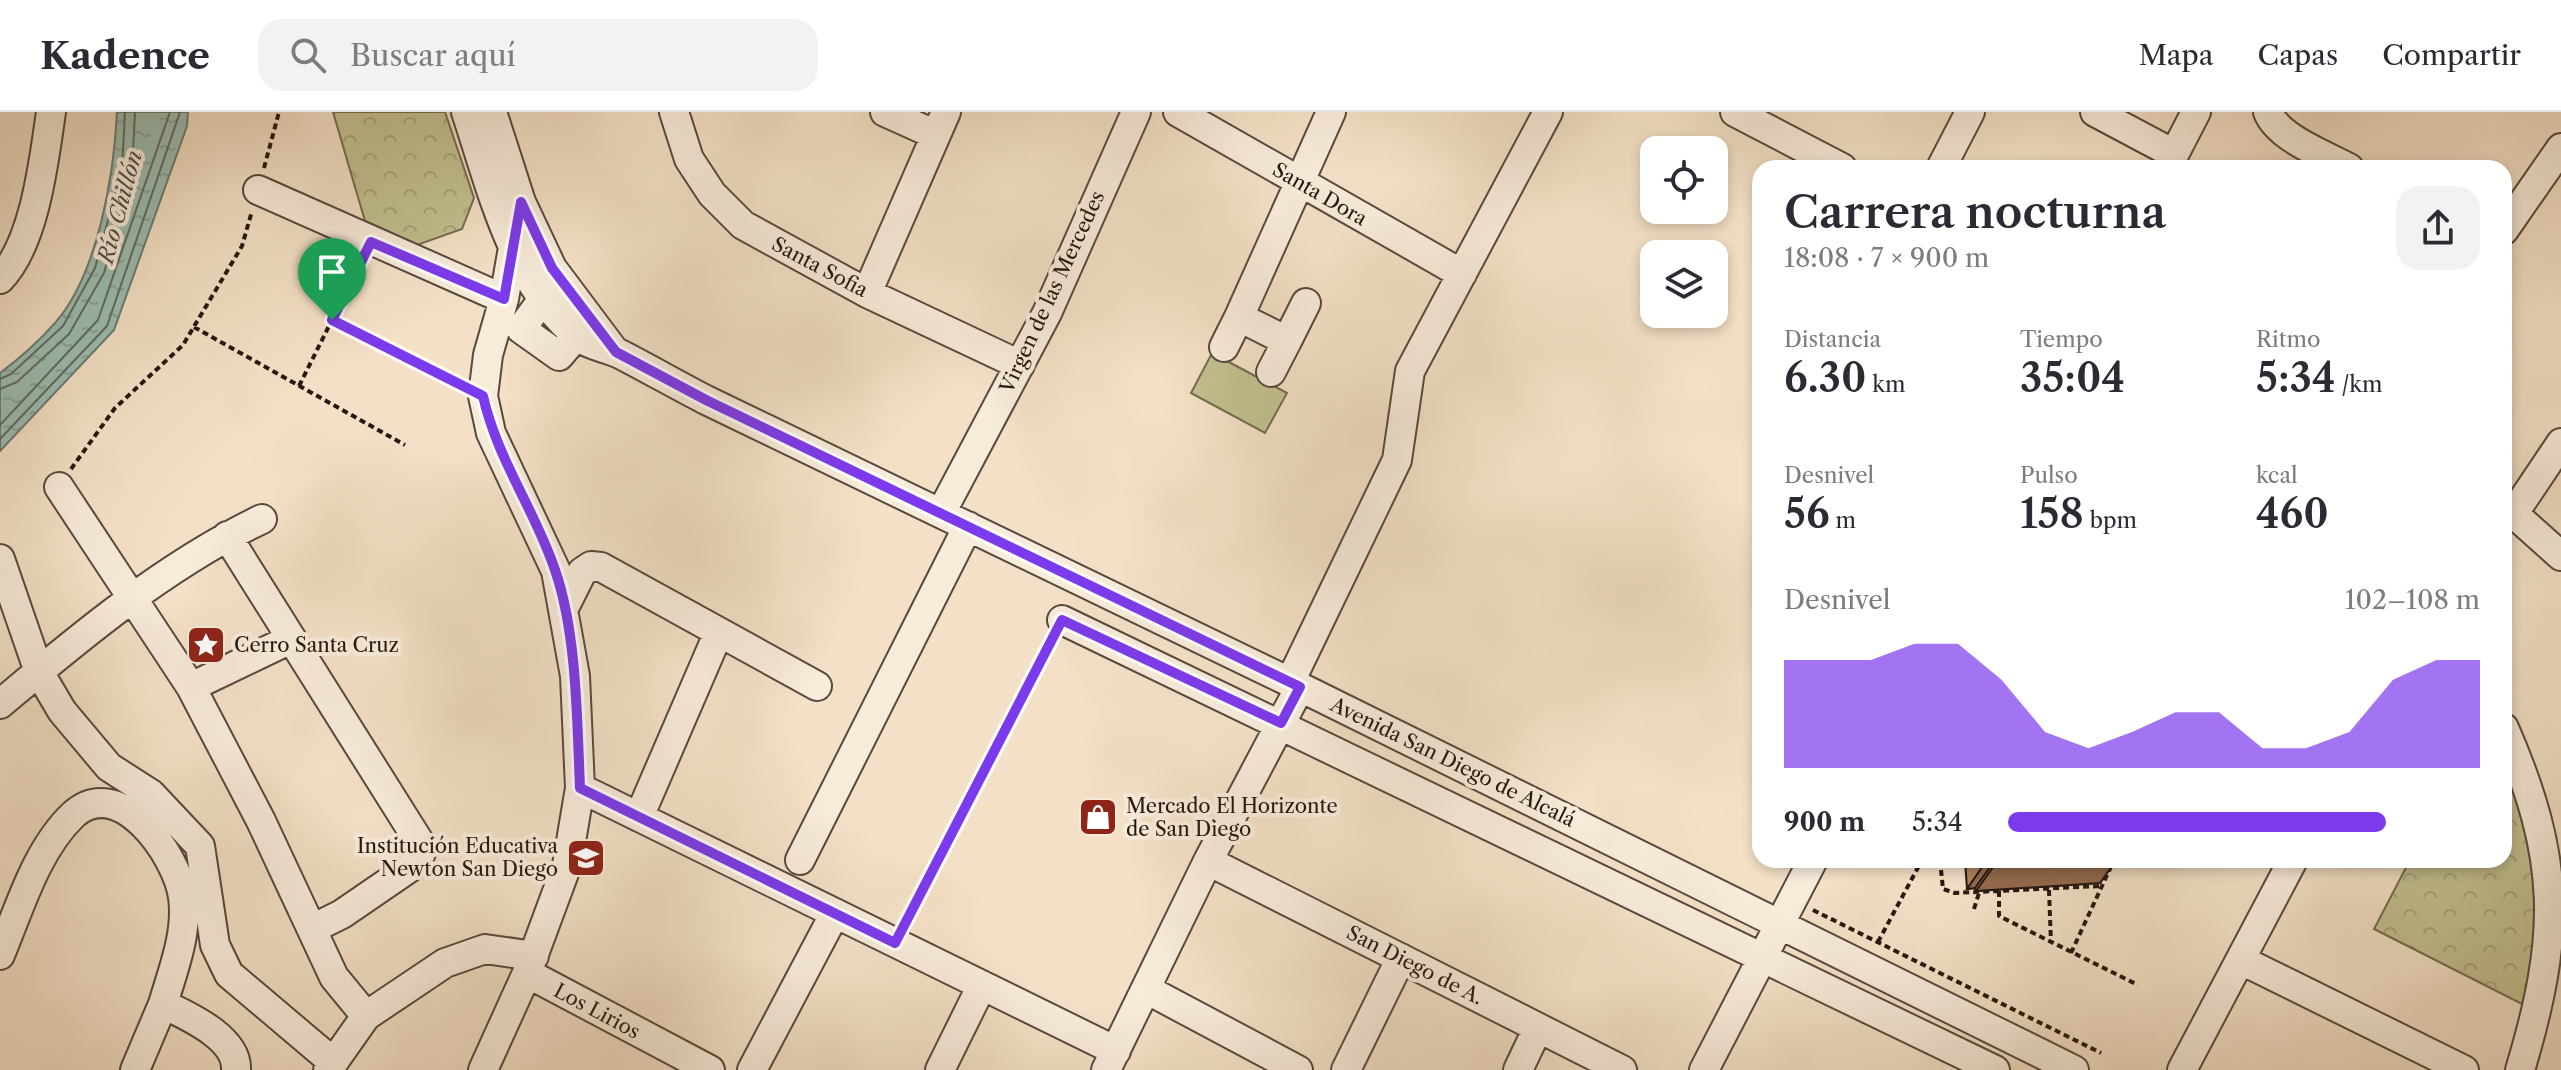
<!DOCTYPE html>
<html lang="es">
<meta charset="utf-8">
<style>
body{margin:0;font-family:"Libre Caslon Text",serif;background:#f2f2f3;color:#2b2b33;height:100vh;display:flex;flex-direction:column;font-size:30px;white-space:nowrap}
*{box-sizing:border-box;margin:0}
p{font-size:26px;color:#7c7c81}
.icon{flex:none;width:44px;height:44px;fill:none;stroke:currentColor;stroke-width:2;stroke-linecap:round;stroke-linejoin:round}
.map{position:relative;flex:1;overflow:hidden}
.panel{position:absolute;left:1752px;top:48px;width:760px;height:708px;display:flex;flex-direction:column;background:#fff;border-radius:24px;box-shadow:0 4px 12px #0003}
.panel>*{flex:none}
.buttons{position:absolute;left:1640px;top:24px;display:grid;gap:16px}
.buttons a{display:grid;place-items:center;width:88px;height:88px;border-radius:16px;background:#fff;box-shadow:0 4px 12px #0003;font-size:40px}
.pin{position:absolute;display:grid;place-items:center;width:68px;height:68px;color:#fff;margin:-82px -34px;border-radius:50% 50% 50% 0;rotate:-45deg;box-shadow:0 0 8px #0007}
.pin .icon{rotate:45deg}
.round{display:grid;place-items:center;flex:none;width:84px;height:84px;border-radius:24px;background:#f2f2f3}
.summary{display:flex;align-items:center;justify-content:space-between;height:136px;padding:0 32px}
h1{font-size:44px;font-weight:600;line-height:60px}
.stats{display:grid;grid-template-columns:repeat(3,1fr);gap:12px;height:136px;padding:8px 32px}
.stats div{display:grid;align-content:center}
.stats b{font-size:40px;font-weight:600}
.stats small{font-size:22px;font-weight:400}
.stats p{font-size:22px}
.chart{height:224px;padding:16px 32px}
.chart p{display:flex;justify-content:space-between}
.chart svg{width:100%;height:144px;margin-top:8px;fill:#7c3aed;opacity:.7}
ul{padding:0 32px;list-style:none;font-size:26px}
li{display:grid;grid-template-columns:128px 96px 1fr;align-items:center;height:60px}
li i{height:20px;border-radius:10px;background:#7c3aed}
header{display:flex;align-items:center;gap:48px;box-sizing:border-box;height:112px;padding:0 40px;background:#fff;border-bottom:2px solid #e1e1e2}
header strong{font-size:38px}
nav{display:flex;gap:44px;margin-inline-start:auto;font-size:28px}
.search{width:560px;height:72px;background:#f2f2f3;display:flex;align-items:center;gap:20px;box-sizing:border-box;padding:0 28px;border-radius:24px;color:#7c7c81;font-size:30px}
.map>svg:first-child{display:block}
.green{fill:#c2c090;stroke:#746c50;stroke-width:2}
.forest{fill:url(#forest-crowns);stroke:#746c50;stroke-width:2}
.water{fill:url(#water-ripples);stroke:#6c7b72;stroke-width:2}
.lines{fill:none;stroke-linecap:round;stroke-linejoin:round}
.shore{stroke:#606a62;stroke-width:2}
.minor-casing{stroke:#58493e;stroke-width:32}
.path{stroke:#251711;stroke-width:4;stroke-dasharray:6 4;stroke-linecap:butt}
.minor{stroke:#f7ebda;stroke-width:28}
.wall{fill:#b4815e;stroke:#251711;stroke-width:2}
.shaded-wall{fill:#92694c;stroke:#251711;stroke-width:2}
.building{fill:#d1966d;stroke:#251711;stroke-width:2}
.route-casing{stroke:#fff;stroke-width:16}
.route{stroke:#7c3aed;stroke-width:10}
.labels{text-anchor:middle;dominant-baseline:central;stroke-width:8;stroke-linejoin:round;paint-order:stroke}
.street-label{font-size:20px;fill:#251711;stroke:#f7ebda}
.poi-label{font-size:20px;fill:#251711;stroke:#f7ebda;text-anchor:start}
.water-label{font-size:22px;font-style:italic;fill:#4e5149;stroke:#f7ebda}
</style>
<header>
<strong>Kadence</strong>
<div class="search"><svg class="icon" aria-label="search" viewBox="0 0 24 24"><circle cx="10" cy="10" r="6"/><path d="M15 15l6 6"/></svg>Buscar aquí</div>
<nav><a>Mapa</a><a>Capas</a><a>Compartir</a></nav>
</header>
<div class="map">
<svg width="2561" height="958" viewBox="0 0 2561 958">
<defs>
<pattern id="forest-crowns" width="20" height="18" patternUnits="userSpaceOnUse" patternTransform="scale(2)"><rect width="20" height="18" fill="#c2c090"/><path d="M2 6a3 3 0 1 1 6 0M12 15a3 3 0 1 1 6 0" fill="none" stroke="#a7a47b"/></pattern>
<pattern id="water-ripples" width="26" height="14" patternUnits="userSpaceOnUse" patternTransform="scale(2)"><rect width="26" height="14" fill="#9bbdb2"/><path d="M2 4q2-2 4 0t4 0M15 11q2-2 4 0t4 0" fill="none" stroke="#85a298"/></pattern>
</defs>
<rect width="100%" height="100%" fill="#f3e0c6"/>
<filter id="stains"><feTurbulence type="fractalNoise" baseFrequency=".0025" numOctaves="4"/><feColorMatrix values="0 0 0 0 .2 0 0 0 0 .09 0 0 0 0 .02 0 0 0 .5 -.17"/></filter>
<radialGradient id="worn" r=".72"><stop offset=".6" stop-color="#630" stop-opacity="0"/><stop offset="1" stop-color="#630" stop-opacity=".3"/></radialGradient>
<path class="green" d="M1212 241 1287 281 1265 321 1191 281Z"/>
<path class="forest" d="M333 0H445L474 86 462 117 417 133 365 109Z
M2504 646 2549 789 2524 893 2374 817 2410 748H2504Z"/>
<path class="water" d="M117 0H188L187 14 114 218 0 339V261C19 247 39 229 55 211 98 162 114 63 117 0Z"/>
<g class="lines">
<path class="shore" d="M0 267 11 262 63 214 95 156 122 57 125 0
M0 277 17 270 69 222 104 161 132 59 135 0
M0 313 98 208 170 0
M0 327 107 214 180 0"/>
<g class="minor-casing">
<path id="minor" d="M466 0C492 78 513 173 580 226 591 234 607 236 620 242 649 257 677 273 706 288L1300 575 2074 958
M492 0 521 90 552 156 615 240
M674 0 689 47 712 82 743 113 867 181 1020 253
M885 0 936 23
M1178 0 1462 162
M1735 0 1842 56
M2095 0 2174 42
M2268 0C2278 26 2325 43 2349 56
M1941 56 1970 0
M2167 56 2196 0
M258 78 504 187
M2504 118 2561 36
M0 167C35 131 44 48 51 0
M867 181 946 0
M543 187 521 217 559 244 577 223
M1306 191 1287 229 1239 205 1331 0
M1224 235 1239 205
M1271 260 1287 229
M59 375 191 575 261 709 334 865 366 904
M2504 393 2561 444
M941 401 1047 201 1136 0
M2514 401 2561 331
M227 424 420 731 421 741 415 752 342 802 312 817
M0 447 39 560 62 599 109 655 151 682 200 734 215 833 229 862 333 950
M563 498 582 460 591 454 601 455 817 574
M1062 508 1995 958
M1290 570 1397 348 1410 259 1548 0
M191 575 291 527
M0 592C81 524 166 453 262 407
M2504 616C2561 747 2561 822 2520 958
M580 676 1116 939
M639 705 718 522
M800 748 968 414
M1208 749 1622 958
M0 843C19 798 36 738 73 703 119 660 177 743 183 785 188 821 173 858 163 892
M2241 848 2464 958
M527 861 710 958
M1146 877 1298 958
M135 958 163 892C188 904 238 926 236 958
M328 958 366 904 445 851 485 837 534 844
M483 958 527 861 567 753 580 676 575 564 556 459 491 321 483 284 488 243 504 187 521 90
M752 958 835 801
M940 958 982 873
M1106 958 1208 749 1300 575
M1346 958 1401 846
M1518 958 1538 916
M1704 958 1813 748
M2182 958 2293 748"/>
</g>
<path class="path" d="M264 56 279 0
M332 208 460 273
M194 215 405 333
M299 274 361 150
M71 357 115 296 183 233 242 134 252 99
M1940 748 1943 777 1955 781 2101 774
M2049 778 2051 831
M1999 779V804L2138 873
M1974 797 1979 781
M1813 798 2101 941
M906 809 1051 529
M1878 830 1922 748
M2071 841 2114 748"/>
<use href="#minor" class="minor"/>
</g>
<path class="wall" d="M1965 748H2116L2100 771 1976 779 1975 776 1967 777Z"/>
<path class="shaded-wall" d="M1987 748H1995L1975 776 1967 777Z
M2039 748H2116L2100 771 1976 779 1996 751Z"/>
<path class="building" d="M1995 748H2039L1996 751Z"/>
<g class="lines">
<g class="route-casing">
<path id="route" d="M521 90 552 156 616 240 706 288 1300 575 1281 611 1062 508 895 831 580 676C577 609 577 521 555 458 535 398 497 347 483 284L332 208 371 130 504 187Z"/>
</g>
<use href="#route" class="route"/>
</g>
<defs>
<g id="sight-square" transform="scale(2)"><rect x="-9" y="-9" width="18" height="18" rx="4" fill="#8f2418" stroke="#f7ebda"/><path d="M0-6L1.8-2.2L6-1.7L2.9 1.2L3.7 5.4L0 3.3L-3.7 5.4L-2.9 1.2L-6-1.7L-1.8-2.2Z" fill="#fff"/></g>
<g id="shop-square" transform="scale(2)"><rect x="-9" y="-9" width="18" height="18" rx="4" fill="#8f2418" stroke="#f7ebda"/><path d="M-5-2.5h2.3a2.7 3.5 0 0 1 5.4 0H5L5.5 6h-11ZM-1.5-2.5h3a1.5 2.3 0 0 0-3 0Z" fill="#fff"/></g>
<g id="school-square" transform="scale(2)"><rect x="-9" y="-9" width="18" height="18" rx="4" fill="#8f2418" stroke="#f7ebda"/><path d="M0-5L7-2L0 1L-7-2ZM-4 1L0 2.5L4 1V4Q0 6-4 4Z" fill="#fff"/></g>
</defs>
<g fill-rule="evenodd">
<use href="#sight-square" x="206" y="533"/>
<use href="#shop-square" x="1098" y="705"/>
<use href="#school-square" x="586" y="746"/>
</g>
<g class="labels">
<g class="street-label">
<text transform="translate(1320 82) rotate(30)">Santa Dora</text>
<text transform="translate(820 155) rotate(28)">Santa Sofia</text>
<text transform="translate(1052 180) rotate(-65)">Virgen de las Mercedes</text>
<text transform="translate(1453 650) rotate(26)">Avenida San Diego de Alcalá</text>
<text transform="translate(1415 853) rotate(27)">San Diego de A.</text>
<text transform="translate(597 899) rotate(28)">Los Lirios</text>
</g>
<g class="poi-label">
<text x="234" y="533">Cerro Santa Cruz</text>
<text x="1126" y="694">Mercado El Horizonte<tspan x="1126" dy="23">de San Diego</tspan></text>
<text x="558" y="734" text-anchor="end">Institución Educativa<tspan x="558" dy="23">Newton San Diego</tspan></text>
</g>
<g class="water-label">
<text transform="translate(120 95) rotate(-75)">Río Chillón</text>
</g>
</g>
<rect width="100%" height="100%" filter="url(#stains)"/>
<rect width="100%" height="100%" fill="url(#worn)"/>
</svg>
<div class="buttons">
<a><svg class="icon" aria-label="locate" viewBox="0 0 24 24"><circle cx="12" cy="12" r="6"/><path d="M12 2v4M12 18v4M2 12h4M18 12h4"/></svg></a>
<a><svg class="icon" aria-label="layers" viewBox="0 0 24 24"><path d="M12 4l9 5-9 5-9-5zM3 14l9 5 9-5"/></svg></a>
</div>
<div class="pin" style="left:332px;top:208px;background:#1e9e55"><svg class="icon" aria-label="arrive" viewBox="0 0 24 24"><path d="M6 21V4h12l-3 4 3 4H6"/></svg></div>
<section class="panel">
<div class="summary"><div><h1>Carrera nocturna</h1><p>18:08 · 7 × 900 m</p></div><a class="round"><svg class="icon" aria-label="share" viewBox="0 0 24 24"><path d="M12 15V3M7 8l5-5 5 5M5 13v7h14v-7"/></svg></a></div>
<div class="stats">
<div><p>Distancia</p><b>6.30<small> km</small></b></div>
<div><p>Tiempo</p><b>35:04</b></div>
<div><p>Ritmo</p><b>5:34<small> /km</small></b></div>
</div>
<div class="stats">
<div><p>Desnivel</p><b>56<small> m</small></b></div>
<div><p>Pulso</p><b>158<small> bpm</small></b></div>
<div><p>kcal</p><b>460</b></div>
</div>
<div class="chart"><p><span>Desnivel</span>102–108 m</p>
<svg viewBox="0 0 160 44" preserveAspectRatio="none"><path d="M0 44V11L10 11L20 11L30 6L40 6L50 17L60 33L70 38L80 33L90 27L100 27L110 38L120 38L130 33L140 17L150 11L160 11V44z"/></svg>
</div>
<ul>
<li><b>900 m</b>5:34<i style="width:80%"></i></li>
</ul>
</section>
</div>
